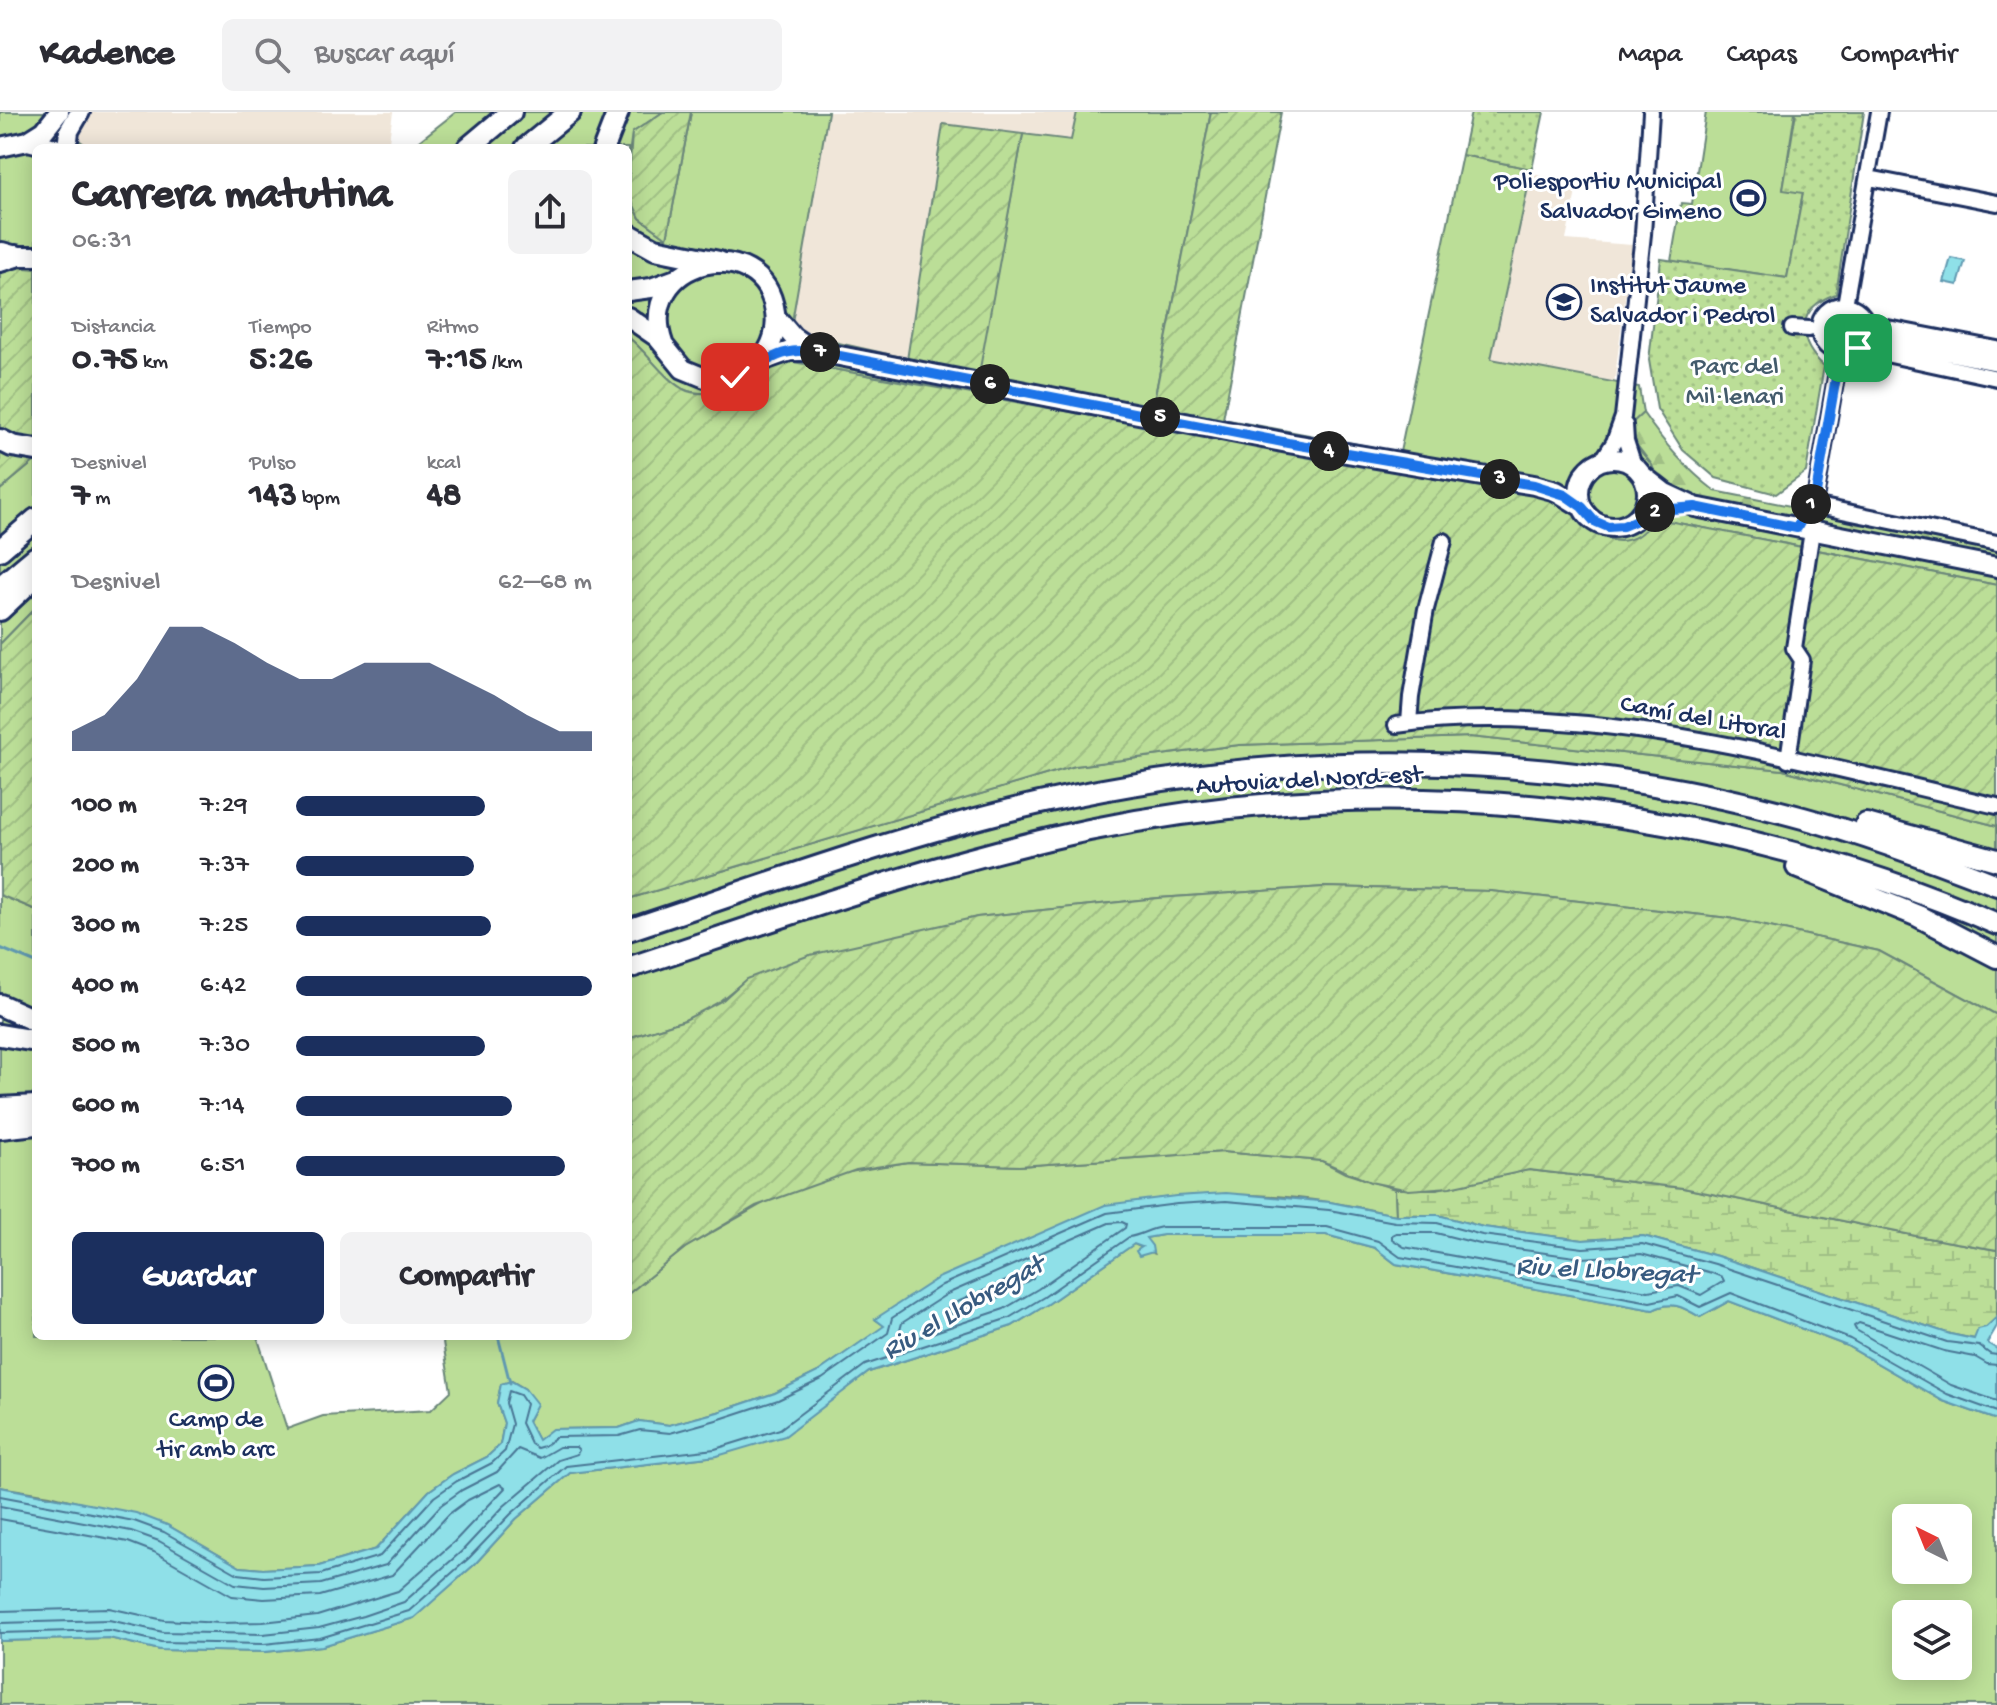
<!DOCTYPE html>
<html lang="es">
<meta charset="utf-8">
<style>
body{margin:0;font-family:"Gochi Hand",sans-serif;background:#f2f2f3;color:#2b2b33;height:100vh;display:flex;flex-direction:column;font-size:30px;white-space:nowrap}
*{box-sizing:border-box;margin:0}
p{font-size:26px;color:#7c7c81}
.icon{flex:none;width:44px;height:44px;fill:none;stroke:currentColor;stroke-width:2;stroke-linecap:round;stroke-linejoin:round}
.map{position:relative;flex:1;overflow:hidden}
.side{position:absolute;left:32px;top:32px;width:600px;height:1196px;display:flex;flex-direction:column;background:#fff;border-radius:12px;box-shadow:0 4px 20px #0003}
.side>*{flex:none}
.needle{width:52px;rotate:317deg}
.controls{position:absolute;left:1892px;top:1392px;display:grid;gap:16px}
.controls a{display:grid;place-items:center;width:80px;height:80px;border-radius:12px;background:#fff;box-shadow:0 4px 20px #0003;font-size:40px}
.pin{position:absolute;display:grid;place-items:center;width:68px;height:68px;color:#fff;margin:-34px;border-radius:16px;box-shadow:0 4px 12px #0006}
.km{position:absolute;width:40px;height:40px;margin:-20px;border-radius:50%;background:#222;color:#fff;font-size:22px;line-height:40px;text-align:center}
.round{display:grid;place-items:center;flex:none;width:84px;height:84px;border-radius:12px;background:#f2f2f3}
.summary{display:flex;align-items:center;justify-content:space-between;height:136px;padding:0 40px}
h1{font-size:44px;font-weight:700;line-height:60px}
.stats{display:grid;grid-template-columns:repeat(3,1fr);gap:12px;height:136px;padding:8px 40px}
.stats div{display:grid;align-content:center}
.stats b{font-size:34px;font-weight:700}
.stats small{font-size:22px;font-weight:400}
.stats p{font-size:22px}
.chart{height:224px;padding:16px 40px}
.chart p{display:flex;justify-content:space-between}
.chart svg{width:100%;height:144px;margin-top:8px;fill:#1b2f5e;opacity:.7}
.button{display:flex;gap:16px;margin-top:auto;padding:16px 40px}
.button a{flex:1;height:92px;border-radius:12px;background:#1b2f5e;color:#fff;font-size:32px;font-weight:700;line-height:92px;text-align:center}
.button a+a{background:#f2f2f3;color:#2b2b33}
ul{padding:0 40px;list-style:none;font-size:26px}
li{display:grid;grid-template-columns:128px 96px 1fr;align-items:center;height:60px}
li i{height:20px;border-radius:10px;background:#1b2f5e}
header{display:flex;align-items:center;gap:48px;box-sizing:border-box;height:112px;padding:0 40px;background:#fff;border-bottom:2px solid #e1e1e2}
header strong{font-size:38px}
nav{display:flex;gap:44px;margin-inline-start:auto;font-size:28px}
.search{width:560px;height:72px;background:#f2f2f3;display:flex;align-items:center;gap:20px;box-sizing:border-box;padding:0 28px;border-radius:12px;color:#7c7c81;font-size:30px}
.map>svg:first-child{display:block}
.built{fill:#f0e6d9}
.grass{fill:#bbde97;stroke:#6b867a;stroke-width:2;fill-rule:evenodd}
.forest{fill:url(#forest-firs);stroke:#6b867a;stroke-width:2}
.wetland{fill:url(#wetland-marsh);stroke:#6b867a;stroke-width:2}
.park{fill:url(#park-dots);stroke:#6b867a;stroke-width:2}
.garden{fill:url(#garden-furrows);stroke:#6b867a;stroke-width:2}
.water{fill:#8fe0e8;stroke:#6199b1;stroke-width:2}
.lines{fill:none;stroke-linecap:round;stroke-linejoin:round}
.shore{stroke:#497695;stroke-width:2}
.stream{stroke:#6199b1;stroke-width:3}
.minor-casing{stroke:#1b2f5e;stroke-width:20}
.major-casing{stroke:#1b2f5e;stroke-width:24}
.highway-casing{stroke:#1b2f5e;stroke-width:26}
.minor{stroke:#fff;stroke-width:14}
.major{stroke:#fff;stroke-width:18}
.highway{stroke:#fff;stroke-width:20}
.route-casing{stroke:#fff;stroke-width:16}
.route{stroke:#1a73e8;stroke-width:10}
.labels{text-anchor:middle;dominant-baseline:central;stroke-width:6;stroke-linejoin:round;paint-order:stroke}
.poi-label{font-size:26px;fill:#1b2f5e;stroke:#fff;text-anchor:end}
.park-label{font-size:26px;fill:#435b6c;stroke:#fff}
.street-label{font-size:26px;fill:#1b2f5e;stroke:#fff}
.water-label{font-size:28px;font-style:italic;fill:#385b80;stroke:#fff}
</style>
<header>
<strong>Kadence</strong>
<div class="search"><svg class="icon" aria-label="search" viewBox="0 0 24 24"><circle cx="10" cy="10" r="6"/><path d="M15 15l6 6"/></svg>Buscar aquí</div>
<nav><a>Mapa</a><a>Capas</a><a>Compartir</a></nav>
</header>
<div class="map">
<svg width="1997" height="1593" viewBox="0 0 1997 1593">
<defs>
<pattern id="forest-firs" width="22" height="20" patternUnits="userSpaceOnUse" patternTransform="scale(2)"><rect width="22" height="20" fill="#bbde97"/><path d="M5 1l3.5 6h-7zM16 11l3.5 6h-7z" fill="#a0bf85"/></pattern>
<pattern id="wetland-marsh" width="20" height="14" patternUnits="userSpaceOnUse" patternTransform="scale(2)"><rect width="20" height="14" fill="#bbde97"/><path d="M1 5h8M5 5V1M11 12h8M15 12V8" fill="none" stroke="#a0bf85"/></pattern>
<pattern id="park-dots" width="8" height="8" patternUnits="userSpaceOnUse" patternTransform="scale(2)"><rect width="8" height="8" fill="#bbde97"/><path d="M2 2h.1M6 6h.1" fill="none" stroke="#a0bf85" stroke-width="1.8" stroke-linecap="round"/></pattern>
<pattern id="garden-furrows" width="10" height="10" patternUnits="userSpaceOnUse" patternTransform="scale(2)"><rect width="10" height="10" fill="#bbde97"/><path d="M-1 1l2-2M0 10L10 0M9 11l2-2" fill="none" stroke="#a0bf85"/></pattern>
</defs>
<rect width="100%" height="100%" fill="#fff"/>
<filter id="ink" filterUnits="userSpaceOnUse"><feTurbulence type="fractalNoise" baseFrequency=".0125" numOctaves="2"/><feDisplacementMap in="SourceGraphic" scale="16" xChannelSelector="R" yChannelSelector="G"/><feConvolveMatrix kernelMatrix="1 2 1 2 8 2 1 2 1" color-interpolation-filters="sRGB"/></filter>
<g filter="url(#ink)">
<path class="built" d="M66 0H393L388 36H89L79 28Z
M828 0H1077L1071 28 943 12 907 248 807 224 792 210Z
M1531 62 1578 70 1566 128 1632 133 1614 272 1491 247Z"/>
<path class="grass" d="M0 0H66L79 28 89 36H36V157L13 155 0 146Z
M456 0H663L632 21 628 49V36H410Z
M691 0H828L792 210 807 224 978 262 1023 22 1071 28 1077 0H1211L1153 294 1400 340 1462 43 1532 57 1491 247 1639 275 1643 301 1631 312 1635 332 1652 353 1659 372 1997 448V473L1658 407C1650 411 1645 419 1638 424 1608 442 1578 407 1560 388L782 248C761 265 710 291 683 277 662 265 647 240 628 225V81L640 106 667 126Z
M1706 0H1795L1783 77 1803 80 1787 166 1671 149 1681 91 1692 92Z
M36 348V495L0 532V378Z
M1470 625 1783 658 1997 714V903L1879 839 1729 806 1490 779 1324 775 1158 786 977 805 747 867 711 896 685 908 628 926V787L1075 654 1239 633Z
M0 783 36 798V1224H257L287 1317 323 1304 431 1298 451 1279 442 1224H628V1182L685 1136 769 1088 844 1061 908 1050 1019 1054 1223 1040 1322 1049 1345 1061 1395 1077 1396 1103C1374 1099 1352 1093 1329 1090 1271 1081 1201 1079 1143 1089L876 1208 885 1214 818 1260 775 1281 718 1300 669 1313 639 1309 619 1316 553 1317 538 1329 528 1309 534 1298 525 1277 512 1269 501 1272 497 1291 504 1311 500 1333 487 1345 453 1362 429 1379 376 1437 319 1454 263 1457 240 1455 167 1413 50 1383 0 1375Z
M1163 1123H1326L1375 1136 1396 1152 1653 1198C1671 1188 1683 1195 1700 1205L1729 1189 1847 1234 1943 1289 1997 1308V1593H0V1529L109 1526 160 1538 265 1540 322 1534 413 1506 475 1452 516 1407 570 1361 717 1344 835 1285 869 1260 1012 1214 1048 1192 1134 1132 1153 1141 1145 1126ZM1906 1406H1958V1458H1906ZM1906 1502H1958V1554H1906Z"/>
<path class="forest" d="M1643 301C1664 331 1685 356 1715 379L1997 435V448L1679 384 1659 372 1652 353 1636 332 1631 312Z"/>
<path class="wetland" d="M1528 1058 1683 1076 1916 1124 1997 1138V1205L1975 1227 1950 1222 1717 1144 1643 1124 1583 1128 1483 1115 1438 1103H1396L1395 1077H1437Z"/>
<path class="park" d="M1471 0H1544L1532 57 1462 43Z
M1796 0H1864L1836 182C1797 195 1795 228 1824 254L1806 360 1776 382 1716 366 1683 338 1657 297 1649 248 1661 147 1787 166 1803 81 1783 78Z"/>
<path class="garden" d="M663 0H691L667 126 640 106 628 81 632 21Z
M1211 0H1281L1223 307 1153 294Z
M943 12 1023 22 979 262 907 248Z
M0 146 13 155 36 157V348L0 378Z
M628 225C647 240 662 265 683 277 710 291 761 266 782 248L1560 388C1578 407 1608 442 1637 424 1645 419 1650 411 1658 407L1997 473V714L1783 658 1470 625 1239 633 1075 654 628 787Z
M36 495V798L0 783V532Z
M1324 775 1490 779 1729 806 1879 839 1997 903V1138L1916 1124 1683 1076 1529 1058 1450 1075 1409 1078 1370 1070 1322 1049 1223 1040 1019 1054 908 1050 856 1058 756 1094 685 1136 628 1182V926L685 908 723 888 746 867 810 843 977 805 1158 786Z"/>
<path class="water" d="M1951 146 1965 149 1958 173 1944 170Z
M1226 1081 1330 1090 1396 1103H1438L1483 1115 1583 1128 1643 1124 1717 1144 1950 1222 1974 1227 1978 1217 1986 1215 1997 1205V1214L1987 1231 1997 1237V1308L1943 1289 1847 1234 1729 1189 1700 1205C1683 1195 1671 1188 1653 1198L1396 1152 1375 1136 1326 1123H1163L1146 1126 1152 1134 1153 1140 1139 1144 1136 1139 1142 1135 1134 1132 1048 1192 1012 1214 869 1260 785 1324 717 1344 570 1361 516 1407 475 1452 414 1506 322 1534 265 1540 160 1538 109 1526 0 1529V1375L136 1401 167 1413 240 1455 263 1457 319 1454 376 1437 429 1379 453 1362 487 1345 500 1333 504 1311 497 1291 501 1272 511 1269 525 1277 537 1292 528 1309 538 1328 552 1317 619 1316 639 1309 669 1313 718 1300 775 1281 818 1260 884 1214 875 1207 938 1166 1105 1093 1176 1084Z"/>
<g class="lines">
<path class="shore" d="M1122 1110 1126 1112 1125 1116 1038 1177 1004 1197 902 1231 897 1229 902 1211 947 1182 1109 1111Z
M1396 1121H1436L1480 1132 1582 1146 1641 1142 1712 1161 1722 1165 1724 1169 1701 1183 1679 1174 1648 1179 1404 1135 1392 1127V1123Z
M1029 1159 1034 1161 1033 1166 999 1186 952 1202 948 1200V1196L953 1192Z
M1997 1253 1987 1252 1975 1245 1944 1239 1859 1211 1854 1214 1856 1218 1951 1273 1997 1289
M0 1384 134 1409 164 1420 238 1462 264 1465 321 1462 380 1444 434 1385 457 1369 492 1351 505 1339 512 1312 506 1291 509 1279 520 1283 526 1292 521 1311 531 1332 537 1336 544 1334 556 1325 619 1324 640 1318 670 1321 720 1307 778 1288 822 1267 888 1221 892 1206 942 1173 1107 1101 1177 1092 1226 1089 1329 1098 1395 1110 1437 1111 1482 1123 1583 1136 1642 1132 1715 1152 1947 1230 1979 1234 1990 1242 1997 1243
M0 1394 131 1419 159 1429 235 1472 264 1475 321 1472 386 1453 441 1393 462 1378 497 1360 518 1337 540 1346 559 1335H576L579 1338 577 1342 558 1348 504 1394 462 1439 404 1490 363 1504 319 1516 263 1522 163 1520 109 1508 0 1511
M0 1407 128 1430 154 1440 232 1484 264 1487 320 1484 392 1463 449 1402 468 1388 500 1372 505 1376 454 1430 398 1479 317 1504 263 1510 221 1511 164 1508 109 1496 0 1499
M0 1521 109 1518 161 1530 264 1532 320 1526 409 1499 469 1446 511 1402 566 1354 715 1337 780 1317 865 1253 1009 1206 1044 1185 1129 1125C1141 1123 1149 1117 1162 1115H1327L1378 1129 1400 1145 1650 1190 1678 1184 1700 1195 1731 1181 1850 1227 1947 1282 1997 1300"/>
<path class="stream" d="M1884 660 1978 682
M0 836 36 851
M498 1224 510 1271"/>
<g class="minor-casing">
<path id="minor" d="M1869 66 1997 91
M1819 217a24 24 0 1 1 48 0a24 24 0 1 1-48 0Z
M1845 193 1879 0
M1867 212 1997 237
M1792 216 1809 217
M1825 218 1858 224
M1876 227 1997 251
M1858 236 1997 266
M1625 313 1626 329 1634 354
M1602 349 1614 330 1623 305 1643 122 1651 0
M1807 401 1823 395 1997 431
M1805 405 1816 381 1840 242
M1409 611 1411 585 1426 497 1444 429
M1396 613C1591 587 1807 651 1997 694
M1788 648 1802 548 1794 536 1812 419"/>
</g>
<g class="major-casing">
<path id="major" d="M28 29 44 19 59 0
M0 35 28 29 55 36
M67 36 69 19 80 0
M2 140 16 144H36
M628 179 651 176 676 167
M628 205 657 225 683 257 705 266 735 265 767 247 790 239H814L1288 331 1534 373 1556 379 1582 395
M776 205 793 225 814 239
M663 231C634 147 763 117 775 200 778 220 771 237 758 251
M1579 381a34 34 0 1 1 68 0a34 34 0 1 1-68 0Z
M1642 363 1665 381 1695 395 1997 455"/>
</g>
<g class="highway-casing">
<path id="highway" d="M468 36 511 0
M526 36 570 0
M604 36 618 0
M628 122 655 137 719 150
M0 149 16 144
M0 328 12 334 36 338
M0 438 36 407
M0 475 36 445
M0 498 36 464
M1866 712 1997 748
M1797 755 1918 804 1997 845
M628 818C764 773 900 723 1040 691 1291 634 1555 638 1803 706 1869 724 1933 748 1997 773
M628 856C780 806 932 751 1089 718 1388 656 1717 690 1997 812
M0 893 36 909
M0 923 36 929
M0 996 36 994
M0 1016 36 1012"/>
</g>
<use href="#minor" class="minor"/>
<use href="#major" class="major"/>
<use href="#highway" class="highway"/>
</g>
</g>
<g class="lines" filter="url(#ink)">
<g class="route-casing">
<path id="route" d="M735 265C768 252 774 236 814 239L1288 331 1534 373 1565 383 1582 395 1594 409 1608 415 1623 414 1661 398 1695 395 1797 416 1816 381 1840 242 1858 236"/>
</g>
<use href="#route" class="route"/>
</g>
<defs>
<g id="stadium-ring" transform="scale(1.8)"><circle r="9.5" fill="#fff" stroke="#1b2f5e" stroke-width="1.5"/><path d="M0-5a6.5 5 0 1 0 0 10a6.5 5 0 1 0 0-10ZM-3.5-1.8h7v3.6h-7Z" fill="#1b2f5e"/></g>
<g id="school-ring" transform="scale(1.8)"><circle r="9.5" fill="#fff" stroke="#1b2f5e" stroke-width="1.5"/><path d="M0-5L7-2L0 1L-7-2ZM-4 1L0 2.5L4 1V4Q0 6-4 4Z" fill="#1b2f5e"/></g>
</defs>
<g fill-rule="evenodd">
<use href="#stadium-ring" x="1748" y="86"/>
<use href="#school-ring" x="1564" y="190"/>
<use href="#stadium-ring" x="216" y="1271"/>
</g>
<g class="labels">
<g class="poi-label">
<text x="1722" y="71">Poliesportiu Municipal<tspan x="1722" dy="30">Salvador Gimeno</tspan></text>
<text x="1590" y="175" text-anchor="start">Institut Jaume<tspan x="1590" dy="30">Salvador i Pedrol</tspan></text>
<text x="216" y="1309" text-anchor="middle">Camp de<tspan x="216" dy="30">tir amb arc</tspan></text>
</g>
<g class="park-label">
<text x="1735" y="256">Parc del<tspan x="1735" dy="30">Mil·lenari</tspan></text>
</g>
<g class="street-label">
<text transform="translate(1703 608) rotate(10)">Camí del Litoral</text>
<text transform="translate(1309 670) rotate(-3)">Autovia del Nord-est</text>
</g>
<g class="water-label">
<text transform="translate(1606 1160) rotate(3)">Riu el Llobregat</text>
<text transform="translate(964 1197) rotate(-30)">Riu el Llobregat</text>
</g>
</g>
</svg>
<div class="controls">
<a><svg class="needle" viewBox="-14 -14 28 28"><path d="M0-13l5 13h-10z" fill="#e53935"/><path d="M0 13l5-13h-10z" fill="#7c7c81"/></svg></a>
<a><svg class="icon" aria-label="layers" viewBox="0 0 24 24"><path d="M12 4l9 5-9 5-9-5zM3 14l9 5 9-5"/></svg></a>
</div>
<div class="pin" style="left:1858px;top:236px;background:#1e9e55"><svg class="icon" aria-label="arrive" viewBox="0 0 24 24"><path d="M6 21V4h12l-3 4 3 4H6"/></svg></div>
<div class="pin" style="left:735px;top:265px;background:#d93025"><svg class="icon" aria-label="check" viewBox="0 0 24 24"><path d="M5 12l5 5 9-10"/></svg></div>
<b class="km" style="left:1811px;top:392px">1</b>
<b class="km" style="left:1655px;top:400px">2</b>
<b class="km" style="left:1500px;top:367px">3</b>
<b class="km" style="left:1329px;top:339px">4</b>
<b class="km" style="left:1160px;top:305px">5</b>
<b class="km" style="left:990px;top:272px">6</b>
<b class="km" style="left:820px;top:240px">7</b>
<section class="side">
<div class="summary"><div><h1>Carrera matutina</h1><p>06:31</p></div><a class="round"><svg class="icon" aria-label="share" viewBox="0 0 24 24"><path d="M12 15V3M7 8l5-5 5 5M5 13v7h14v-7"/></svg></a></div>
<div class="stats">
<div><p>Distancia</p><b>0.75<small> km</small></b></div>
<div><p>Tiempo</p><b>5:26</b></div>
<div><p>Ritmo</p><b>7:15<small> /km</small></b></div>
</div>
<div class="stats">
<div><p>Desnivel</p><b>7<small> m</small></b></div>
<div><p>Pulso</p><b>143<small> bpm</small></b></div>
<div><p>kcal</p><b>48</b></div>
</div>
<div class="chart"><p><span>Desnivel</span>62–68 m</p>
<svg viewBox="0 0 160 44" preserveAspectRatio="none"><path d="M0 44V38L10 33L20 22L30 6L40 6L50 11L60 17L70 22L80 22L90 17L100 17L110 17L120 22L130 27L140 33L150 38L160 38V44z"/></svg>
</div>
<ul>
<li><b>100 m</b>7:29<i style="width:64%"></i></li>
<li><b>200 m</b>7:37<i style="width:60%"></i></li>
<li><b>300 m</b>7:25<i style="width:66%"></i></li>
<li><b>400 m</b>6:42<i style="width:100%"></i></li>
<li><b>500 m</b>7:30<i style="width:64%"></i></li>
<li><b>600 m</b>7:14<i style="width:73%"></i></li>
<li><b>700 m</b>6:51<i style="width:91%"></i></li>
</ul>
<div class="button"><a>Guardar</a><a>Compartir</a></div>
</section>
</div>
